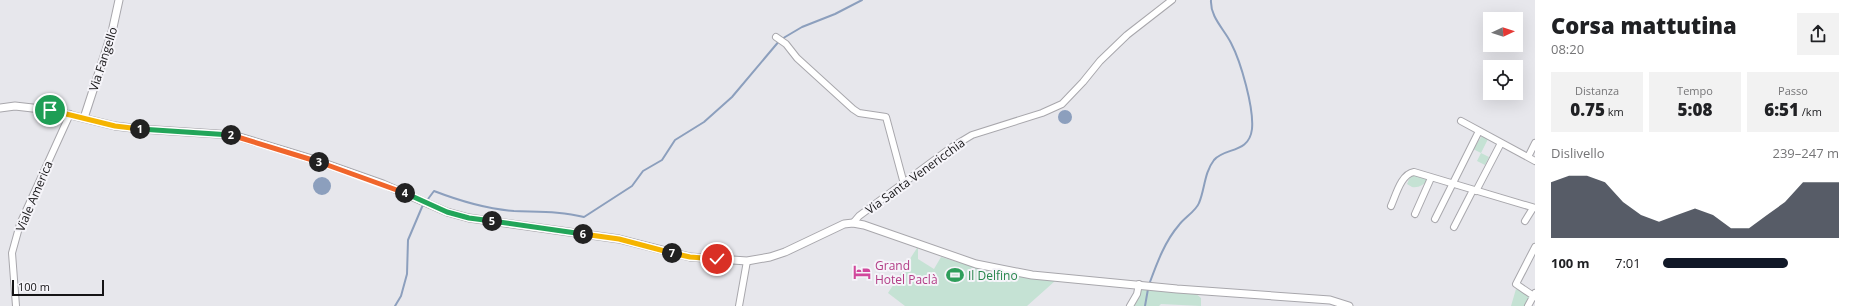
<!DOCTYPE html>
<html lang="it">
<meta charset="utf-8">
<style>
body{margin:0;font-family:"Open Sans",sans-serif;background:#f2f2f2;color:#202124;height:100vh;display:flex;flex-direction:column;font-size:15px;white-space:nowrap}
*{box-sizing:border-box;margin:0}
p{font-size:13px;color:#757577}
.icon{flex:none;width:22px;height:22px;fill:none;stroke:currentColor;stroke-width:2;stroke-linecap:round;stroke-linejoin:round}
.map{position:relative;flex:1;overflow:hidden}
.panel{display:flex;flex-direction:column;background:#fff;width:320px}
.panel>*{flex:none}
.needle{width:26px;rotate:86deg}
.fabs{position:absolute;left:1483px;top:12px;display:grid;gap:8px}
.fabs a{display:grid;place-items:center;width:40px;height:40px;border-radius:0px;background:#fff;box-shadow:0 4px 16px #0002;font-size:20px}
.scale{position:absolute;left:12px;bottom:10px;width:92px;box-sizing:border-box;padding-left:4px;border:2px solid #151416;border-top:0;font-size:11px;line-height:14px;white-space:nowrap;color:#151416;-webkit-text-stroke:3px #f5f4f9;paint-order:stroke}
.pin{position:absolute;display:grid;place-items:center;width:34px;height:34px;color:#fff;margin:-17px;border:2px solid #fff;border-radius:50%;box-shadow:0 1px 4px #0007}
.km{position:absolute;width:20px;height:20px;margin:-10px;border-radius:50%;background:#222;color:#fff;font-size:11px;line-height:20px;text-align:center}
.round{display:grid;place-items:center;flex:none;width:42px;height:42px;border-radius:0px;background:#f2f2f2}
.overview{display:flex;align-items:center;justify-content:space-between;height:68px;padding:0 16px}
h1{font-size:22px;font-weight:800;line-height:30px}
.stats{display:grid;grid-template-columns:repeat(3,1fr);gap:6px;height:68px;padding:4px 16px}
.stats div{display:grid;align-content:center;border-radius:0px;background:#f2f2f2;text-align:center}
.stats b{font-size:17px;font-weight:800}
.stats small{font-size:11px;font-weight:400}
.stats p{font-size:11px}
.chart{height:112px;padding:8px 16px}
.chart p{display:flex;justify-content:space-between}
.chart svg{width:100%;height:72px;margin-top:4px;fill:#111827;opacity:.7}
ul{padding:0 16px;list-style:none;font-size:13px}
li{display:grid;grid-template-columns:64px 48px 1fr;align-items:center;height:30px}
li i{height:10px;border-radius:5px;background:#111827}
main{display:flex;flex:1;min-height:0}
.map>svg:first-child{display:block}
.green{fill:#c5e2d4}
.water{fill:#8c9fbd}
.lines{fill:none;stroke-linecap:round;stroke-linejoin:round}
.stream{stroke:#8c9fbd;stroke-width:2}
.minor-casing{stroke:#a8a7ac;stroke-width:8}
.tertiary-casing{stroke:#a8a7ac;stroke-width:9}
.minor{stroke:#fff;stroke-width:6}
.tertiary{stroke:#fff;stroke-width:7}
.split-1-casing{stroke:#fff;stroke-width:8}
.split-2-casing{stroke:#fff;stroke-width:8}
.split-3-casing{stroke:#fff;stroke-width:8}
.split-4-casing{stroke:#fff;stroke-width:8}
.split-5-casing{stroke:#fff;stroke-width:8}
.split-6-casing{stroke:#fff;stroke-width:8}
.split-7-casing{stroke:#fff;stroke-width:8}
.split-8-casing{stroke:#fff;stroke-width:8}
.split-1{stroke:#f5b400;stroke-width:5}
.split-2{stroke:#22a559;stroke-width:5}
.split-3{stroke:#f0652b;stroke-width:5}
.split-4{stroke:#f0652b;stroke-width:5}
.split-5{stroke:#22a559;stroke-width:5}
.split-6{stroke:#22a559;stroke-width:5}
.split-7{stroke:#f5b400;stroke-width:5}
.split-8{stroke:#f5b400;stroke-width:5}
.labels{text-anchor:middle;dominant-baseline:central;stroke-width:4;stroke-linejoin:round;paint-order:stroke}
.street-label{font-size:12px;fill:#151416;stroke:#f5f4f9}
.hotel-label{font-size:12px;fill:#b23c85;stroke:#f5f4f9;text-anchor:start}
.leisure-label{font-size:12px;fill:#27864d;stroke:#f5f4f9;text-anchor:start}
</style>
<main>
<div class="map">
<svg width="1535" height="306" viewBox="0 0 1535 306">
<rect width="100%" height="100%" fill="#e7e7ec"/>
<path class="green" d="M1482 136 1488 139 1481 153 1489 157 1485 165 1477 161 1481 153 1473 149Z
M1414 175 1427 179C1425 185 1418 188 1412 187L1407 184 1410 177Z
M917 248H918V259L934 269 941 257C979 269 1016 277 1055 281L1027 306H905L888 293Z
M1143 288 1195 293 1201 298V306L1161 304 1159 306H1132Z
M1516 289 1528 294 1529 300 1525 306H1511Z"/>
<path class="water" d="M1058 117a7 7 0 1 1 14 0a7 7 0 1 1-14 0Z
M313 186a9 9 0 1 1 18 0a9 9 0 1 1-18 0Z"/>
<g class="lines">
<path class="stream" d="M1150 282C1157 263 1165 241 1179 225 1184 218 1196 211 1199 203 1205 189 1204 173 1214 160 1225 147 1249 154 1252 129 1254 108 1241 62 1231 43 1224 29 1210 17 1211 0
M395 306 401 296 407 274 408 240 422 207 434 191C460 201 486 209 514 211 538 212 561 211 584 217L632 186 643 171 662 160 675 140 704 122 732 97 780 40 802 27 835 14 862 0
M1145 306 1148 289"/>
<g class="minor-casing">
<path id="minor" d="M776 37 786 44 797 58 853 109 859 113 886 117 904 184
M1461 121 1535 161
M1528 157 1535 143
M1476 191 1501 143
M1391 206C1396 195 1401 174 1414 172L1535 208
M1415 214 1431 178
M1435 219 1479 131
M1525 221 1533 208
M853 223 859 216 952 147 972 135 1042 113 1062 104 1083 82 1100 61 1127 35 1172 0
M1454 227 1473 190
M1535 247 1516 284 1535 297
M16 306 12 253 20 224 70 114
M739 306 747 261
M1130 306 1137 294 1139 284
M1528 306 1535 293"/>
</g>
<g class="tertiary-casing">
<path id="tertiary" d="M0 108 15 106 50 110 115 126 141 129 233 135 312 159 383 184 447 212 469 218 619 239 690 257 747 261 770 257 785 252 844 224 853 223 864 225 976 264 1032 275 1177 289 1330 300 1349 306
M84 118 112 32 119 0"/>
</g>
<use href="#minor" class="minor"/>
<use href="#tertiary" class="tertiary"/>
</g>
<g class="lines">
<g class="split-1-casing">
<path id="split-1" d="M50 110 115 126 140 129"/>
</g>
<g class="split-2-casing">
<path id="split-2" d="M140 129 231 135"/>
</g>
<g class="split-3-casing">
<path id="split-3" d="M231 135 319 162"/>
</g>
<g class="split-4-casing">
<path id="split-4" d="M319 162 405 193"/>
</g>
<g class="split-5-casing">
<path id="split-5" d="M405 193 447 212 469 218 492 221"/>
</g>
<g class="split-6-casing">
<path id="split-6" d="M492 221 583 234"/>
</g>
<g class="split-7-casing">
<path id="split-7" d="M583 234 619 239 672 253"/>
</g>
<g class="split-8-casing">
<path id="split-8" d="M672 253 690 257 717 259"/>
</g>
<use href="#split-1" class="split-1"/>
<use href="#split-2" class="split-2"/>
<use href="#split-3" class="split-3"/>
<use href="#split-4" class="split-4"/>
<use href="#split-5" class="split-5"/>
<use href="#split-6" class="split-6"/>
<use href="#split-7" class="split-7"/>
<use href="#split-8" class="split-8"/>
</g>
<defs>
<g id="hotel-bare" transform="scale(1.38)"><path d="M-6-4.5h1.5V1H6V5H4.5V3h-9V5H-6ZM-4 0a1.8 1.8 0 1 1 3.6 0ZM.5 0V-2.5h3Q6-2.5 6 0Z" fill="#d1479c" stroke="#f5f4f9" stroke-width="2.5" paint-order="stroke"/></g>
<g id="stadium-bare" transform="scale(1.38)"><path d="M0-5a6.5 5 0 1 0 0 10a6.5 5 0 1 0 0-10ZM-3.5-1.8h7v3.6h-7Z" fill="#2e9e5b" stroke="#f5f4f9" stroke-width="2.5" paint-order="stroke"/></g>
</defs>
<g fill-rule="evenodd">
<use href="#hotel-bare" x="862" y="272"/>
<use href="#stadium-bare" x="955" y="275"/>
</g>
<g class="labels">
<g class="street-label">
<text transform="translate(103 59) rotate(-72)">Via Fangello</text>
<text transform="translate(915 176) rotate(-36)">Via Santa Venericchia</text>
<text transform="translate(34 196) rotate(-67)">Viale America</text>
</g>
<g class="hotel-label">
<text x="875" y="265">Grand<tspan x="875" dy="14">Hotel Paclà</tspan></text>
</g>
<g class="leisure-label">
<text x="968" y="275">Il Delfino</text>
</g>
</g>
</svg>
<div class="fabs">
<a><svg class="needle" viewBox="-14 -14 28 28"><path d="M0-13l5 13h-10z" fill="#e53935"/><path d="M0 13l5-13h-10z" fill="#757577"/></svg></a>
<a><svg class="icon" aria-label="locate" viewBox="0 0 24 24"><circle cx="12" cy="12" r="6"/><path d="M12 2v4M12 18v4M2 12h4M18 12h4"/></svg></a>
</div>
<div class="scale">100 m</div>
<div class="pin" style="left:50px;top:110px;background:#1e9e55"><svg class="icon" aria-label="arrive" viewBox="0 0 24 24"><path d="M6 21V4h12l-3 4 3 4H6"/></svg></div>
<div class="pin" style="left:717px;top:259px;background:#d93025"><svg class="icon" aria-label="check" viewBox="0 0 24 24"><path d="M5 12l5 5 9-10"/></svg></div>
<b class="km" style="left:140px;top:129px">1</b>
<b class="km" style="left:231px;top:135px">2</b>
<b class="km" style="left:319px;top:162px">3</b>
<b class="km" style="left:405px;top:193px">4</b>
<b class="km" style="left:492px;top:221px">5</b>
<b class="km" style="left:583px;top:234px">6</b>
<b class="km" style="left:672px;top:253px">7</b>
</div>
<section class="panel">
<div class="overview"><div><h1>Corsa mattutina</h1><p>08:20</p></div><a class="round"><svg class="icon" aria-label="share" viewBox="0 0 24 24"><path d="M12 15V3M7 8l5-5 5 5M5 13v7h14v-7"/></svg></a></div>
<div class="stats">
<div><p>Distanza</p><b>0.75<small> km</small></b></div>
<div><p>Tempo</p><b>5:08</b></div>
<div><p>Passo</p><b>6:51<small> /km</small></b></div>
</div>
<div class="chart"><p><span>Dislivello</span>239–247 m</p>
<svg viewBox="0 0 160 44" preserveAspectRatio="none"><path d="M0 44V10L10 6L20 6L30 10L40 22L50 30L60 34L70 30L80 26L90 30L100 38L110 38L120 30L130 22L140 10L150 10L160 10V44z"/></svg>
</div>
<ul>
<li><b>100 m</b>7:01<i style="width:71%"></i></li>
</ul>
</section>
</main>
